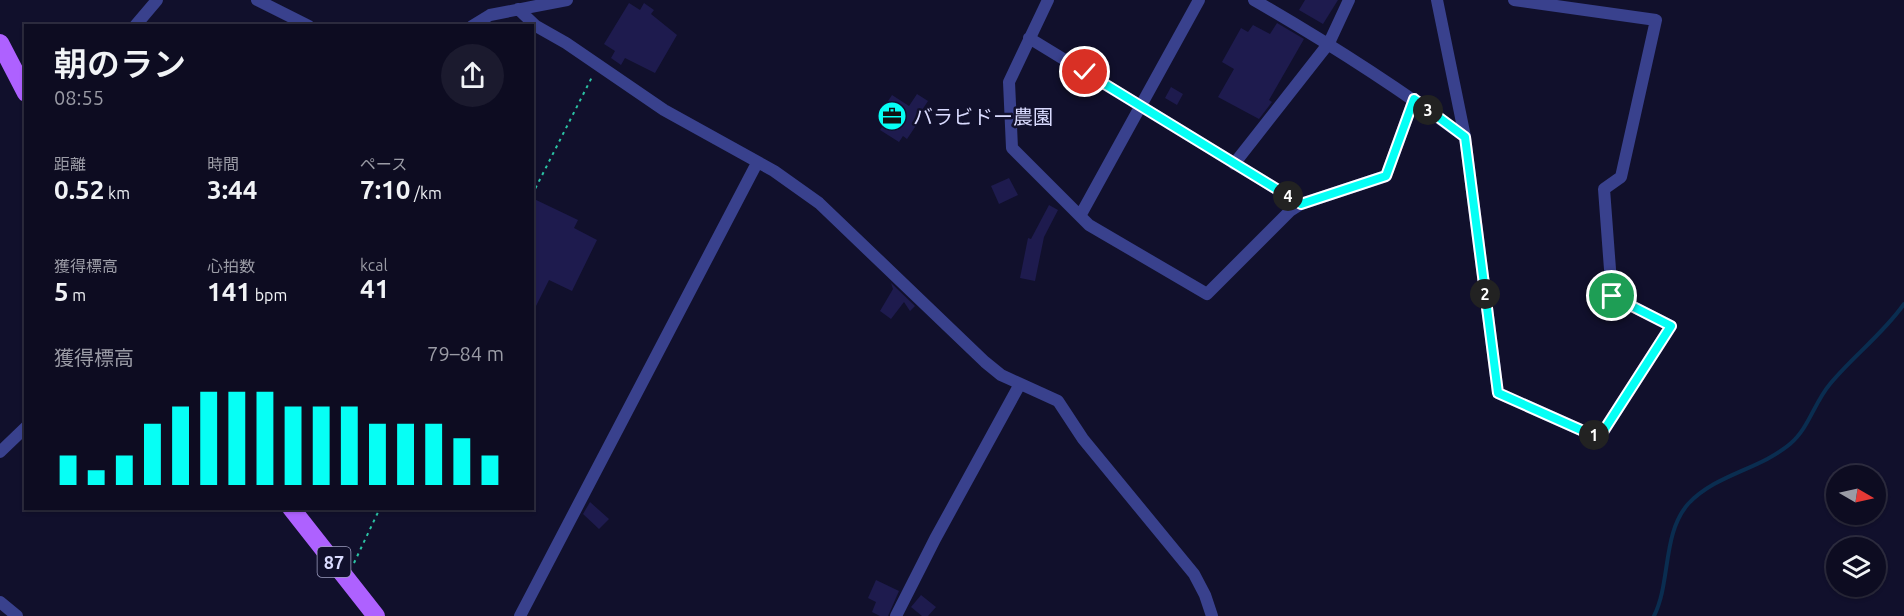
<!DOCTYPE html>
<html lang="ja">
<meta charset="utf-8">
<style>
body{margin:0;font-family:Ubuntu,"Noto Sans JP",sans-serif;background:#1b1a2e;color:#f1f3f6;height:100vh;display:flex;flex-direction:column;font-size:22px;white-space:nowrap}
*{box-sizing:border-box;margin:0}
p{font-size:20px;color:#9a9ba5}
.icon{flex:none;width:33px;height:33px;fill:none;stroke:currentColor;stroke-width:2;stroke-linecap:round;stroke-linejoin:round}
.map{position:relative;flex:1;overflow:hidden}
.side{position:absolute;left:24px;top:24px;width:510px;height:486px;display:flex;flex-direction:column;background:#0d0c21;border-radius:0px;box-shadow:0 2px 4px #0004,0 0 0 2px #2d2c3f}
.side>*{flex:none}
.needle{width:39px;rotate:99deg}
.controls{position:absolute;left:1826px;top:465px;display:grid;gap:12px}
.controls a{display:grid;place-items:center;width:60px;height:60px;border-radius:50%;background:#0d0c21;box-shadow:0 2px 4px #0004,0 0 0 2px #2d2c3f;font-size:30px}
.pin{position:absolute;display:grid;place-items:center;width:51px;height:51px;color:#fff;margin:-26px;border:3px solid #fff;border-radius:50%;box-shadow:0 2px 6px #0007}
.km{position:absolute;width:30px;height:30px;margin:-15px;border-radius:50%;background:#222;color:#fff;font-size:16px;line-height:30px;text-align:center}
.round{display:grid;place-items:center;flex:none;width:63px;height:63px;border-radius:32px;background:#1b1a2e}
.summary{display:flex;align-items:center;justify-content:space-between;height:102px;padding:0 30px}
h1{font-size:33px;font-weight:600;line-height:45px}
.stats{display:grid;grid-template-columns:repeat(3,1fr);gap:9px;height:102px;padding:6px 30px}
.stats div{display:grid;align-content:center}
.stats b{font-size:26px;font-weight:600}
.stats small{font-size:16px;font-weight:400}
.stats p{font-size:16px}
.chart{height:168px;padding:12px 30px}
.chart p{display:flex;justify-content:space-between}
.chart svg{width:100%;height:108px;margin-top:6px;stroke:#06fff5;stroke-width:6}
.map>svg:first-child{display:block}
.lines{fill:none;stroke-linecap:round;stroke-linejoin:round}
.stream{stroke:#0a2d50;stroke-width:4}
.building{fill:#1e1b4e}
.path{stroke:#2bc3a4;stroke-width:2;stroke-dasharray:3 4.5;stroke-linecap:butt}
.street{stroke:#39418d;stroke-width:12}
.primary{stroke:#ae61ff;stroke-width:18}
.route-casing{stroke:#fff;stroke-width:12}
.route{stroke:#06fff5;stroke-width:8}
.labels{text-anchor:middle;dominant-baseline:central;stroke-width:5;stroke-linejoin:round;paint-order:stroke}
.shield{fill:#11102c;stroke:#9e9ec0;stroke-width:1.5}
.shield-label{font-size:18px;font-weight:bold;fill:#dadbff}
.poi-label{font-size:20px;fill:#dadbff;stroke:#11102c;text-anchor:start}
</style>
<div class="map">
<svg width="1904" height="616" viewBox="0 0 1904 616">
<rect width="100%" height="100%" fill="#11102c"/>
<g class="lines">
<path class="stream" d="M1654 616C1671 582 1662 534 1688 504 1716 474 1759 470 1790 444 1809 428 1814 403 1830 384 1853 356 1883 334 1904 304"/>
</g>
<path class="building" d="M1305 0H1338L1323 24 1299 10Z
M629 3 640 10 644 3 654 10 651 14 677 35 655 73 625 58 621 65 611 58 615 51 604 44Z
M1277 23 1304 39 1269 100 1272 102 1259 119 1218 97 1234 69 1222 62 1241 28 1248 32 1253 25 1270 34Z
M1171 87 1183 94 1177 105 1165 98Z
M917 94 928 101 920 113 923 115 907 139 903 136 899 142 880 130 887 120 879 115 892 95 909 106Z
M1009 178 1018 195 999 204 991 186Z
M532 198 578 220 574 228 597 240 572 291 549 280 532 314Z
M1049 205 1058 210 1044 237 1035 281 1020 278 1028 238 1031 239Z
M891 283 915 306 910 311 904 302 891 319 880 311 893 289Z
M590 502 609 519 599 529 583 514Z
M876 580 899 591 888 616H880L872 612 876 602 868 598Z
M921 595 936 607 928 616H922L911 607Z"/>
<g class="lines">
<path class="path" d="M532 195 593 75
M354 563 380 508"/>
<path class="street" d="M257 0 309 26
M1048 0 1009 82 1012 148 1089 225 1207 294 1290 211 1301 204 1386 176 1414 99
M1254 0C1327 42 1397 87 1465 137
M1437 0 1465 137 1498 393 1599 438 1671 326 1612 296 1604 189 1621 177 1656 20 1514 0
M518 9 536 26 566 43 664 110 774 171 819 203 985 362 1001 375 1058 401 1083 439 1194 574 1205 595 1212 616
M135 26 157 0
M472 26 490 15 567 0
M1029 38 1301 204
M1234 164 1329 43 1349 0
M1080 216 1199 0
M0 452 26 427
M0 602 17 616
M520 616 757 163
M896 616 935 539 1020 384"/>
<path class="primary" d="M0 43 26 93
M291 508 376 616"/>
</g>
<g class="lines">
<g class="route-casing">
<path id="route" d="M1085 72 1301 204 1386 176 1414 99 1465 137 1498 393 1599 438 1671 326 1612 296"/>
</g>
<use href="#route" class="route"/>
</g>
<defs>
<g id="office-disc" transform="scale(1.5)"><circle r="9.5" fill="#06fff5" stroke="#11102c"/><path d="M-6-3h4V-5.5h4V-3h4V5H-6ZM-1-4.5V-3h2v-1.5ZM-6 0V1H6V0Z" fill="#111"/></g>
</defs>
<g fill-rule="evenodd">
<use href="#office-disc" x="892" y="116"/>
</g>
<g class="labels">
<rect class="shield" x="317.5" y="547" width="33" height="30" rx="4.5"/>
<g class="shield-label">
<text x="334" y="562">87</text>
</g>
<g class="poi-label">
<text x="913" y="116">バラビドー農園</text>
</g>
</g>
</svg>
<div class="controls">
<a><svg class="needle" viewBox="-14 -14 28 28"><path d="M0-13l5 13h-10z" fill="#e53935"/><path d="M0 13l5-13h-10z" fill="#9a9ba5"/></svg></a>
<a><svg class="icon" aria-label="layers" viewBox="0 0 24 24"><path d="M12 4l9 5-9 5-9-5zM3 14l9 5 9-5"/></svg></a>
</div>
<div class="pin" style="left:1612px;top:296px;background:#1e9e55"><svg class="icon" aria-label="arrive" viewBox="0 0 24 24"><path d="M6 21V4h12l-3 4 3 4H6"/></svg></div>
<div class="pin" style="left:1085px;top:72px;background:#d93025"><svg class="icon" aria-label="check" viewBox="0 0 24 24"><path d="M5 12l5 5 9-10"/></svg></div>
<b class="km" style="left:1594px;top:435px">1</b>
<b class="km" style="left:1485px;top:294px">2</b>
<b class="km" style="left:1428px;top:110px">3</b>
<b class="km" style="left:1288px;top:196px">4</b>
<section class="side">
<div class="summary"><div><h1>朝のラン</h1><p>08:55</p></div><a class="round"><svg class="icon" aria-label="share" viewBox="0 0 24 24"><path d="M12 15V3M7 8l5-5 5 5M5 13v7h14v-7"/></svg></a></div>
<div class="stats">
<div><p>距離</p><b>0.52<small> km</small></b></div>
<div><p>時間</p><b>3:44</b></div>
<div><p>ペース</p><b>7:10<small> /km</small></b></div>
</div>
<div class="stats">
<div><p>獲得標高</p><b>5<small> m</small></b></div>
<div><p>心拍数</p><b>141<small> bpm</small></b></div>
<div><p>kcal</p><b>41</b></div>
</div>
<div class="chart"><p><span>獲得標高</span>79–84 m</p>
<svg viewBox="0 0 160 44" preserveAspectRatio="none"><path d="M5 44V32M15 44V38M25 44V32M35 44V19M45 44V12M55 44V6M65 44V6M75 44V6M85 44V12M95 44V12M105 44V12M115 44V19M125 44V19M135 44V19M145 44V25M155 44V32"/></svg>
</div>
</section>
</div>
